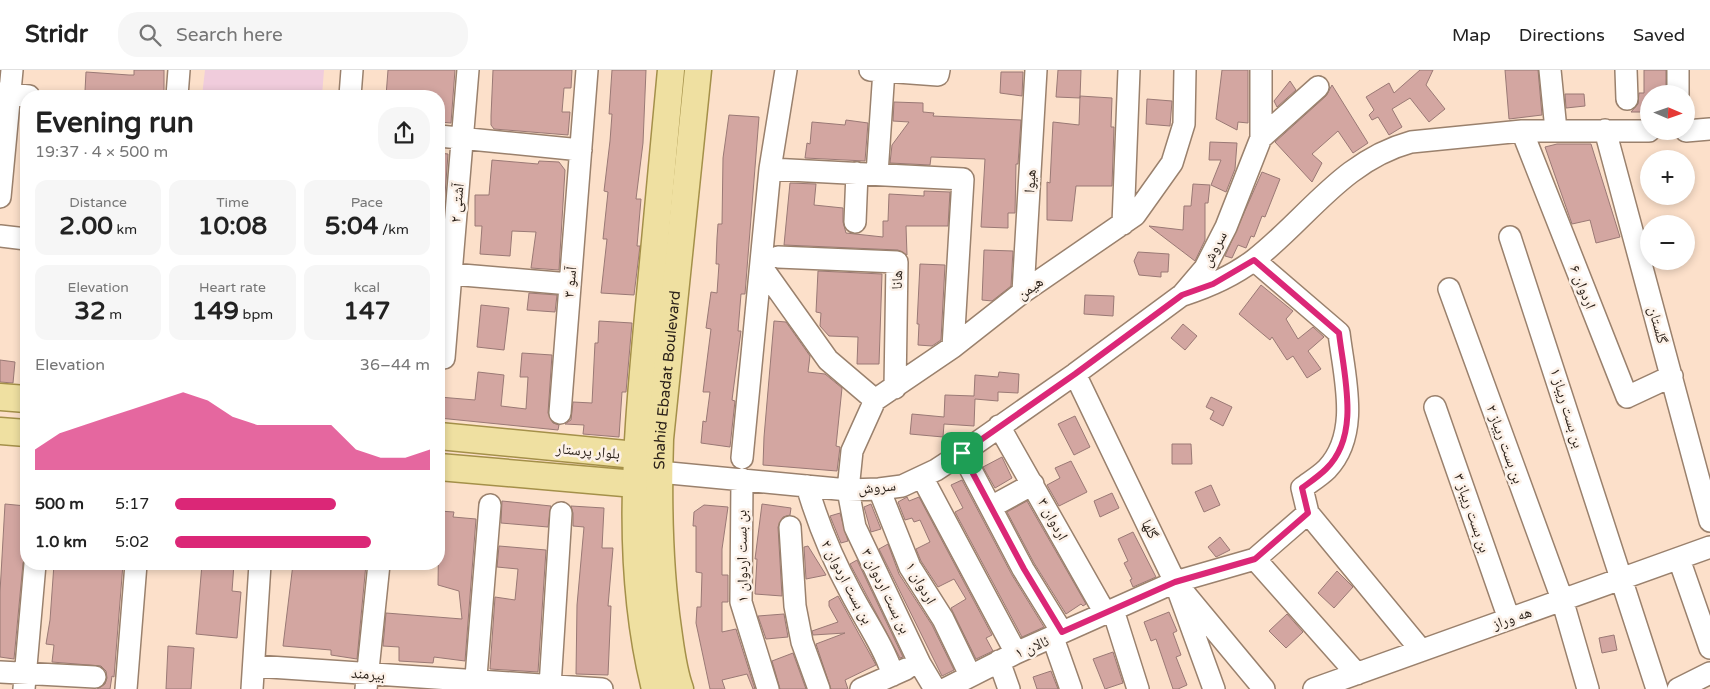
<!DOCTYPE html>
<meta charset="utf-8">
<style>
body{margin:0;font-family:"Varela Round","Noto Naskh Arabic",sans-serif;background:#f6f6f6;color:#222;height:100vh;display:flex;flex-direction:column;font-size:19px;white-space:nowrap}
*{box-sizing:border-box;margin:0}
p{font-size:16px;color:#767676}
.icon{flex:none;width:28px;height:28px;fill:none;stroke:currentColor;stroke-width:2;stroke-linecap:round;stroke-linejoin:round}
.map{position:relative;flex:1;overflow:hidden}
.sheet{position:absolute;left:20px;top:20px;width:425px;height:480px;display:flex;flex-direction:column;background:#fff;border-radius:20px;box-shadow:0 2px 8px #0003}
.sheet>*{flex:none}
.needle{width:32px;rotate:92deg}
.tools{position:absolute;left:1640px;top:15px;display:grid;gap:10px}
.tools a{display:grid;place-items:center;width:55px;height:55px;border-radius:50%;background:#fff;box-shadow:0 2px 8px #0003;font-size:25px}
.pin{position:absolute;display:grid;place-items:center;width:42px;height:42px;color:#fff;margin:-21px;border-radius:10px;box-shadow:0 2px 8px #0006}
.round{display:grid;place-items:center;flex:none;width:52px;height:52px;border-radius:20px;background:#f6f6f6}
.headline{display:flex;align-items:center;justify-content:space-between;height:85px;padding:0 15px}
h1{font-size:28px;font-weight:700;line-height:38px}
.figures{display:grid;grid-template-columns:repeat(3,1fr);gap:8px;height:85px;padding:5px 15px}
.figures div{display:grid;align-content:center;border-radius:12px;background:#f6f6f6;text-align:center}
.figures b{font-size:25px;font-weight:700}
.figures small{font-size:14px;font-weight:400}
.figures p{font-size:14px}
.chart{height:140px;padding:10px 15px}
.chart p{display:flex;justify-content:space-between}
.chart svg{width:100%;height:90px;margin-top:5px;fill:#db2777;opacity:.7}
ul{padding:0 15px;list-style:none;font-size:16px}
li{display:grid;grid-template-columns:80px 60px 1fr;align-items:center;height:38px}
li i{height:12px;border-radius:6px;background:#db2777}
header{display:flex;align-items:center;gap:30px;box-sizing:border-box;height:70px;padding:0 25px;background:#fff;border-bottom:1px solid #e0e0e0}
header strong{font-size:24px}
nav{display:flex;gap:28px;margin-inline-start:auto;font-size:18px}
.search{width:350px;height:45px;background:#f6f6f6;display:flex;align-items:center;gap:12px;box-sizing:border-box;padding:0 18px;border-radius:20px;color:#767676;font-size:19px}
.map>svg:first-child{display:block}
.green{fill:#f0ccdc}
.building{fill:#d3a6a1;stroke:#9a7975}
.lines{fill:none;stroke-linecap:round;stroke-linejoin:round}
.minor-casing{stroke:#9a816d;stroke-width:24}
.major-casing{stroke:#a49049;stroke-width:29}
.minor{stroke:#fff;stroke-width:21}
.major{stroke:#efe0a1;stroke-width:26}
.route-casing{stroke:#fff;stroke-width:10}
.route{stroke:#db2777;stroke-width:6}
.labels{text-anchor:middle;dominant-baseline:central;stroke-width:5;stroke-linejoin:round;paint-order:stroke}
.street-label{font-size:15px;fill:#2c221a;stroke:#fcf1e8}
</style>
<header>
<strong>Stridr</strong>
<div class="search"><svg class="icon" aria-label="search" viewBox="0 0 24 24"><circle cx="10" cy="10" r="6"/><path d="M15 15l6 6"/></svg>Search here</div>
<nav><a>Map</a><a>Directions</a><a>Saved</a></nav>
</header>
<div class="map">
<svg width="1710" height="619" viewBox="0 0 1710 619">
<rect width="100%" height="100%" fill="#fce0ca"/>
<path class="green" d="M205 0H324L322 26H202Z"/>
<path class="building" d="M134 0H164V23L148 22 147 26H96V21H85L86 2 129 5H134Z
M388 0H455L451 53 439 52V26H386Z
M493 0H572L571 18H564L562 42H570L568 65 494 59 491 55V46Z
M612 0H646L643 73 636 129H641L637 176H640L634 225 601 223 607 169H603L608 122 604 121 610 71 612 44H609Z
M1058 0H1081L1080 28 1056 27Z
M1222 0H1248V53L1238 52 1237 60 1216 49Z
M1420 0H1433L1426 15 1445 39 1429 52 1410 28 1392 39 1402 57 1389 65 1378 47 1372 50 1369 45 1374 40 1366 27 1389 13 1394 23Z
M1505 0H1538L1542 45 1509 49Z
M1644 0H1666V24H1649V42H1631L1638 34 1639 23H1644Z
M1001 2H1023L1022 26 1000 23Z
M1290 11 1296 20 1277 37 1274 31Z
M1332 15 1368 73 1353 83 1338 61 1312 84 1322 93 1312 112 1275 72 1326 26Z
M1565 24H1584L1585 36 1566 38Z
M1080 26 1112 28 1111 57H1114L1112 116H1076L1072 151 1047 150V112L1050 113 1053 52 1079 55Z
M1147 29 1172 31 1170 56 1146 54Z
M894 32 923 33V42L934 43 933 46 1021 50 1018 94H1016L1015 143H1008V158L981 157 985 89 931 87 930 95 890 93 892 75 909 52 893 51Z
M729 45 759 47 745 224H741L738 261H741L732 330 735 331 730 377 701 373 703 351 706 352 710 322H703L711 259 706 258 711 222 717 223 719 194H716L717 168 718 154H722L723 88Z
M846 50 868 53 865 91 805 88 807 73 810 74 812 52 845 55Z
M1210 72 1237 73 1235 99 1226 122 1211 115 1221 90H1209Z
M1557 74H1591L1620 167 1596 173 1590 150 1572 154 1545 77Z
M439 83 448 84 441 178H439Z
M492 90 538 94 539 91 559 92 565 100 559 200 531 198 536 162 512 161 510 186 480 184 482 156H475V125H489Z
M1262 102 1280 109 1265 147 1262 146 1254 167 1251 166 1246 178 1238 175 1232 188 1225 186Z
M790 113 816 114 814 135 843 138V152L846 163 883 167V151H888L889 124 924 126V121L950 122 948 156H906L907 185 898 180 784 175Z
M1193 114 1210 115 1208 133H1205V170L1195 191 1149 156 1183 160 1184 136H1191Z
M984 180 1013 181 1011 216 992 231 982 230Z
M1138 182 1169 184 1168 202H1161V207L1139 205 1134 191Z
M920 194 945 195 941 270 932 276 918 275 919 254H917Z
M818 201 882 204 879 294H857L858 267 829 266 820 256 821 243 816 242Z
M1261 215 1293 241 1286 249 1298 269 1313 257 1324 267 1308 281 1321 299 1307 308 1293 286 1287 290 1272 267 1270 270 1239 244Z
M529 223 557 225 555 242 527 240Z
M1085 225 1114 226 1113 246 1084 244Z
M481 235 509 238 504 280 477 277Z
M599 251 632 253 626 322H622L619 367 583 364 584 355 565 354 571 350 573 332 592 333 595 273H598Z
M774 251 786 252 810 286 808 302 825 304 842 318 836 376 840 377 837 401 763 395 764 367Z
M1183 254 1197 266 1185 280 1171 268Z
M522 283 552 285 548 343 553 353 559 355 558 360 439 348V327L475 330 478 302 504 305 501 336 526 339 528 307H520Z
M0 290 15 292 13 313 0 312Z
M999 302 1019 304 1018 323 998 322V331L975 329 974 356 944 354 943 367 910 364 912 344 944 347 945 325 974 326 975 305 998 307Z
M1211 327 1232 337 1223 356 1210 349 1214 341 1206 337Z
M1075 346 1090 377 1074 385 1058 354Z
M1172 374H1191L1192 394H1172Z
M1002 387 1012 408 995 418 983 397Z
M1071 391 1087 422 1059 436 1047 415 1060 408 1055 398Z
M962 410 1012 505 1044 557 1022 567 955 442 963 438 951 415Z
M1211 415 1220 435 1204 442 1195 422Z
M1112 423 1119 438 1100 447 1094 431Z
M907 427 909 431 919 427 992 565 986 568 993 581 976 589 951 538 966 529 954 509 938 517 921 491 916 479 930 472 920 450 914 452 912 448 905 450 898 432Z
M502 431 551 436 548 457 501 453Z
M1027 431 1086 534 1083 536 1081 534 1066 544 1034 493 1007 442Z
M5 434 26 436V486L23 493 14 589 0 587V522Z
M762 434 791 438 790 445 783 447 778 457 782 526 755 524 757 489H755Z
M871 434 881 459 871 462 864 437Z
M704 435 728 437 722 479V505H728V532H722V562L736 559 755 619H753L747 604 722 610 725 619H710L696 553 697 537H701L702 503 696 502V456H693L694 442Z
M571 436 604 438 602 478H613L608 536H611L608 605 576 604 577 535 584 457 573 456V443Z
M439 441 454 442 453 447 476 449 465 591 434 587 433 593 399 591V577L383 576 386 543 462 549 459 521 438 515Z
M840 443 848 471 841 473 830 446Z
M1133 462 1156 507 1133 517 1130 510 1132 509 1124 493 1128 491 1118 469Z
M1220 467 1230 480 1216 487 1208 477Z
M888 474 899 504 932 555 954 600 942 606 879 479Z
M499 476 546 480 538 602 490 599 495 527 515 530 518 499 497 497Z
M808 476 826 505 806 509 804 477Z
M857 490 903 587 900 588 850 494Z
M54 494H123L114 607 112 606 110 619H97L105 614 107 608 106 601 101 596 52 592 54 575 46 574 50 550Z
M202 494H234L232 521 241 522 237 568 196 564Z
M293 494H366L357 589 331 585V580L283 576Z
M1337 501 1353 517 1334 538 1318 523Z
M838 526 876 595 845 610 848 619H831L816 574 845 563 813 565 812 561 838 552 829 536V531Z
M1169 542 1177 561 1173 563 1181 585 1176 587 1187 615 1178 619H1173L1156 569 1151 571 1144 552Z
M784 544 788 567 766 569 758 546Z
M1287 544 1303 562 1286 578 1269 561Z
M1614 565 1617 580 1602 583 1599 568Z
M168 576 194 578 191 619H166Z
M1113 582 1123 613 1105 619 1093 589Z
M793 583 806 619H780L772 591Z
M1051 601 1058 619H1037L1033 607Z"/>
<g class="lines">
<g class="minor-casing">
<path id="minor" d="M870 0 938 5 939 0
M1550 0 1556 60
M1626 0 1627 29
M0 23 29 26
M1678 24V0
M177 26 179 0
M350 26 352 0
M1605 60 1710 451
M1522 61 1627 327 1672 306
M1686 61 1710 59
M439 66 581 80
M1261 68 1318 17
M770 99 963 109 953 277
M877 104 884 0
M0 127 12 0
M855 152 857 103
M1123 154 1129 0
M0 166 26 169
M1510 167 1657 619
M778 187 897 192 895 318
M761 196 828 290 875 330
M439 203 570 214
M1449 219 1562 529 1588 619
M1023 222 1036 0
M1183 225C1208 217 1233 206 1254 190 1308 148 1342 91 1411 72L1522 61H1649
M444 288 468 0
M1075 304 1175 512 1214 619
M1435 337 1509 549
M560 343 587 0
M999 356 1105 543
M962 383 1023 499 1062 562
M742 388 770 99 786 0
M659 402 848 420 879 419 902 416 936 400 962 383 1075 304 1182 225 1205 198 1226 157 1261 68V0
M922 407 1016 583
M742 409 741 532 768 619
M807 416C818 454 832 488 851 523 865 550 883 575 893 605
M879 419 910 497 943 549 970 605
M991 437 1033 414
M1308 443 1421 580
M790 457 795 536 802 572 819 619
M1255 489 1357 604
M1679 489 1710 578
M1185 524 1264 619
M1113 540 1138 619
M1053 568 1071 619
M999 591 1009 619
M254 596 602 619
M0 602 95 607
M550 616 561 443
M24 619 35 494
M126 619 136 494
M252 619 260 494
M366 619 379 494
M475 619 490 435
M861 619 906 599
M935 619 920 594 855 457 848 420 852 381 875 330 953 277 1023 222 1135 145 1172 93 1184 54 1185 0
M945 619 1016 583 1175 512 1255 489 1308 443 1302 418C1310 412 1320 406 1327 399 1361 363 1344 306 1339 263L1254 190
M1314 619 1710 477
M1678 619 1710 603"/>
</g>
<g class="major-casing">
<g id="major">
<path d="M0 327 26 329"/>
<path d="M0 361 26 363"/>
<path d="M439 366 636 385 659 402 635 414 439 397"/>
<path d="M655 619C625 498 636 380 647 257 655 171 663 86 671 0"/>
<path id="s1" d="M680 619C673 600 671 580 668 559 659 497 658 432 660 369L698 0"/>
</g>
</g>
<use href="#minor" class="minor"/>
<use href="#major" class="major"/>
</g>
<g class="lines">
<g class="route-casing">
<path id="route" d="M1254 190 1339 263C1344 306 1361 365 1326 399 1319 406 1310 412 1302 418L1308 443 1255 489 1175 512 1062 562 1024 499 962 383 1075 304 1182 225 1213 214Z"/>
</g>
<use href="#route" class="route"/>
</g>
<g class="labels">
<g class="street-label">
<text transform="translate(1030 111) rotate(-86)">هیوا</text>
<text transform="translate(457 133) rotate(-85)">آشتی ۲</text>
<text transform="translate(1214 179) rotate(-62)">سروش</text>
<text transform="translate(897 210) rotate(-89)">هانا</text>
<text transform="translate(570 212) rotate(-85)">آسو ۳</text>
<text transform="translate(1583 217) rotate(68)">اردوان ۶</text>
<text transform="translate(1030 218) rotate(-36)">هیمن</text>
<text transform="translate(1658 255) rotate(75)">گلستان</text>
<text stroke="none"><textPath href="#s1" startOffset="311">Shahid Ebadat Boulevard</textPath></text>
<text transform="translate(1567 338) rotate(73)">بن بست ریباز ۱</text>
<text transform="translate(1505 374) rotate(70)">بن بست ریباز ۲</text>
<text transform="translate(588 381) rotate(5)">بلوار پرستار</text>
<text transform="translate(877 417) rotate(-5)">سروش</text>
<text transform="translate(1472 443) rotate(71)">بن بست ریباز ۳</text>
<text transform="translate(1053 449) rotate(61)">اردوان ۳</text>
<text transform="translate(1150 459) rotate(64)">گلها</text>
<text transform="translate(742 486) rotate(-91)">بن بست اردوان ۱</text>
<text transform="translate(847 512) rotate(62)">بن بست اردوان ۲</text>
<text transform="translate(921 513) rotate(60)">اردوان ۱</text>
<text transform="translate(886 521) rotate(64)">بن بست اردوان ۳</text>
<text transform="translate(1512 548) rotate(-20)">هه وراز</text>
<text transform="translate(1032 577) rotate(-23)">ئالان ۱</text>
<text transform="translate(368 604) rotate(4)">بیرمند</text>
</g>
</g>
</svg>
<div class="tools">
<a><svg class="needle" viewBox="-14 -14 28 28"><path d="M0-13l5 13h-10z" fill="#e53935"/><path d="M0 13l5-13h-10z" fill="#767676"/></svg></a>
<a>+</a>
<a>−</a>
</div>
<div class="pin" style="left:962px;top:383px;background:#1e9e55"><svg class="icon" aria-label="arrive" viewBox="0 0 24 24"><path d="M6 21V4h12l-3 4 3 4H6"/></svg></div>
<section class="sheet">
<div class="headline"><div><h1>Evening run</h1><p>19:37 · 4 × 500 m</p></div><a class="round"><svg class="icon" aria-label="share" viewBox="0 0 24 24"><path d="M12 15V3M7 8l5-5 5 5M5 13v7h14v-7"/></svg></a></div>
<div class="figures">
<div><p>Distance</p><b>2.00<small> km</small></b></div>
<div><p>Time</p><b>10:08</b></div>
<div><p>Pace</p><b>5:04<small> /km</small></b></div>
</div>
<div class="figures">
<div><p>Elevation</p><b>32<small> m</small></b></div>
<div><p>Heart rate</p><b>149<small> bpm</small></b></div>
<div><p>kcal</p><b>147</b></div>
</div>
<div class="chart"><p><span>Elevation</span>36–44 m</p>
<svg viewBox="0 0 160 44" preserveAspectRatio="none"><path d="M0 44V34L10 26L20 22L30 18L40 14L50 10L60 6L70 10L80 18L90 22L100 22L110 22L120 22L130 34L140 38L150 38L160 34V44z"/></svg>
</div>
<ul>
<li><b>500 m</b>5:17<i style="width:63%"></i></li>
<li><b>1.0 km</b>5:02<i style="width:77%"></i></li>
</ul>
</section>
</div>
